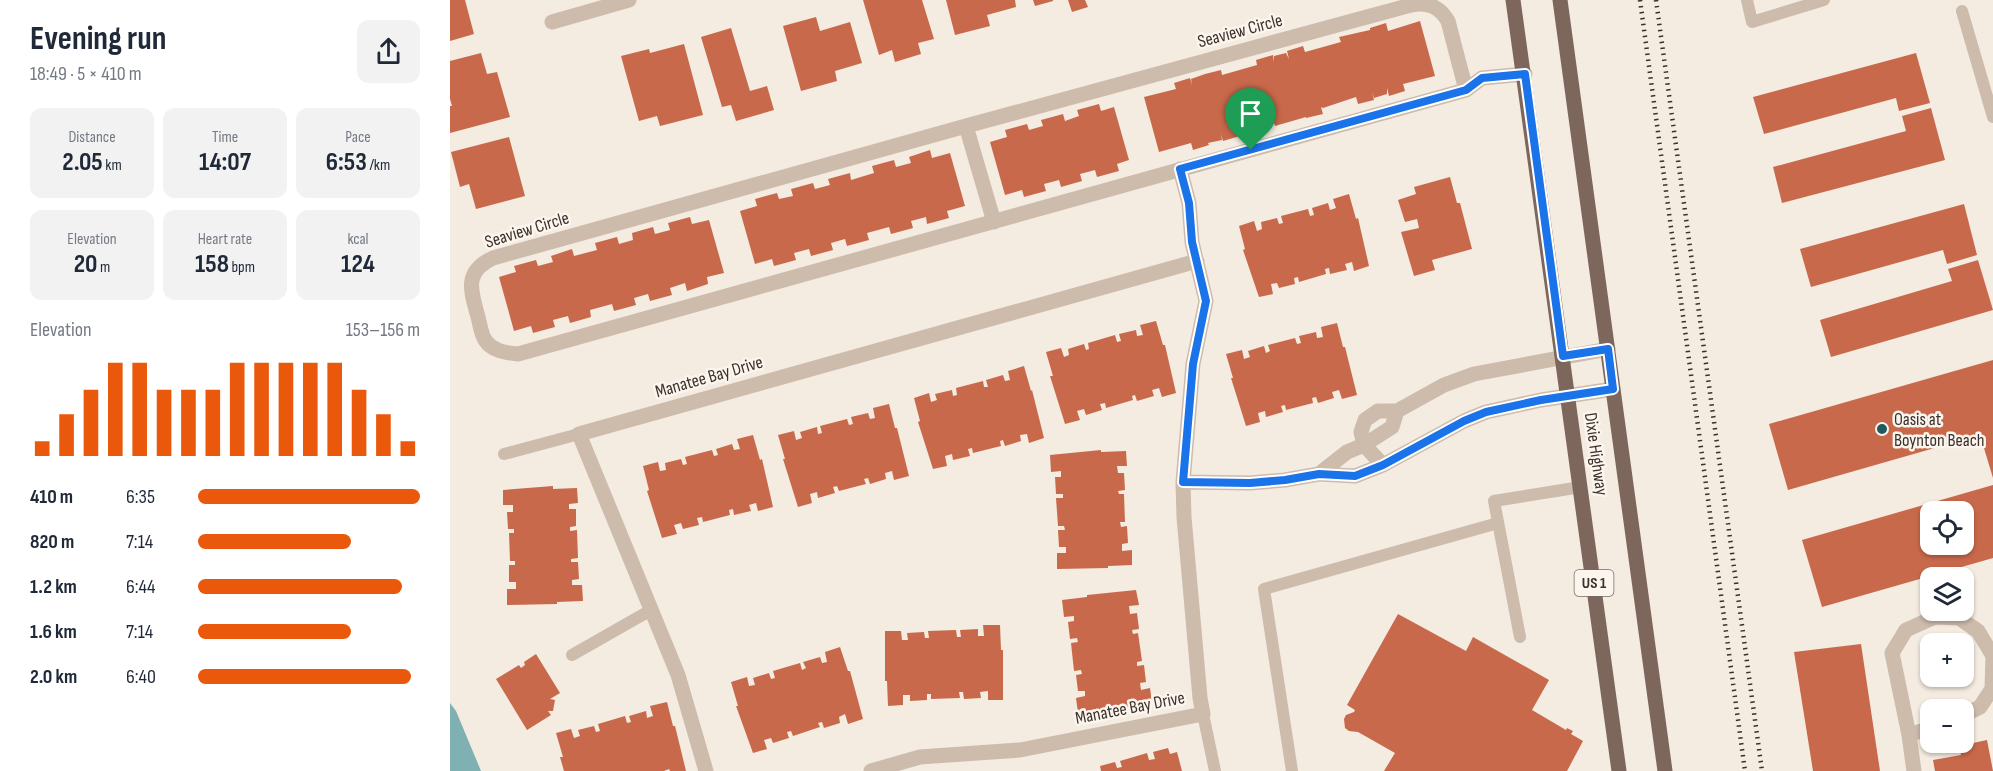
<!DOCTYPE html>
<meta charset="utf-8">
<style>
body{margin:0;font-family:"Sofia Sans Condensed",sans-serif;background:#f2f2f3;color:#1f2937;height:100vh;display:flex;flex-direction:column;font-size:22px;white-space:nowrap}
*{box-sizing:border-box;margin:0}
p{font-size:20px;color:#747a83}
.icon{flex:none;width:33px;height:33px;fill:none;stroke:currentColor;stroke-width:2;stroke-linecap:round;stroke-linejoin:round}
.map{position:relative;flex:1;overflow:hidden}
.side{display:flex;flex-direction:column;background:#fff;width:450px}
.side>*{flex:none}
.fabs{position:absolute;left:1470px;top:501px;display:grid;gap:12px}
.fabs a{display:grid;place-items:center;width:54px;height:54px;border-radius:12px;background:#fff;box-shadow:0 2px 4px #0004;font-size:30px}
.pin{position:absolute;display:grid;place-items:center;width:51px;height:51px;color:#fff;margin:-62px -26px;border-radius:50% 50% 50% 0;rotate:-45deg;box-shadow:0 0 6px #0007}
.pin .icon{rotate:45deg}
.round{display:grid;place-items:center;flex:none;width:63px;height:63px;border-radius:12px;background:#f2f2f3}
.head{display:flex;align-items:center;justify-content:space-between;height:102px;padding:0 30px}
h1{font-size:33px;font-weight:700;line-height:45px}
.metrics{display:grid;grid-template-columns:repeat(3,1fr);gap:9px;height:102px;padding:6px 30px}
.metrics div{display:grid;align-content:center;border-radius:12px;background:#f2f2f3;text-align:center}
.metrics b{font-size:26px;font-weight:700}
.metrics small{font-size:16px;font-weight:400}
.metrics p{font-size:16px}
.chart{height:168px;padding:12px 30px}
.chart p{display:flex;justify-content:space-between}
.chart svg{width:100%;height:108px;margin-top:6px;stroke:#ea580c;stroke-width:6}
ul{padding:0 30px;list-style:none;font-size:20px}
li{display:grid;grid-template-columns:96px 72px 1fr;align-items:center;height:45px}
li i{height:15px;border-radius:8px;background:#ea580c}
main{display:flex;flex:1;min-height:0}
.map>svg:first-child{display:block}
.water{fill:#7fb0b2}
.building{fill:#c8694b;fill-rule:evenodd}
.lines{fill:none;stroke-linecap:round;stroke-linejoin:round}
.service{stroke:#cdbbac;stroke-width:12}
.minor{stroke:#cdbbac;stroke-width:15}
.primary{stroke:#7d675c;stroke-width:15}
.rail{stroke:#3b302b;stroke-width:4.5;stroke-dasharray:1.5 4.5;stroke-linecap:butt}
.route-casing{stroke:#fff;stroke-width:12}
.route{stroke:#1a73e8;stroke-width:8}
.poi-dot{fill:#1f5a5e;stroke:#fbf5ee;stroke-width:2}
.labels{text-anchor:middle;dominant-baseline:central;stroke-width:5;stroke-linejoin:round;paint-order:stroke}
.shield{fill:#fbf5ee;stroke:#756b66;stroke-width:1.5}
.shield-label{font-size:16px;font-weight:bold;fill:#3b302b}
.street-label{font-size:18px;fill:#3b302b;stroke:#fbf5ee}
.poi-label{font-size:18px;fill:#3b302b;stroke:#fbf5ee;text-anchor:start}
</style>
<main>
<section class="side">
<div class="head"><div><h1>Evening run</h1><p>18:49 · 5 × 410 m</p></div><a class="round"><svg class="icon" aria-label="share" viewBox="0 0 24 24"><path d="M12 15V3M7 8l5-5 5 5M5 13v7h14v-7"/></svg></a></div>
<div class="metrics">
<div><p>Distance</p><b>2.05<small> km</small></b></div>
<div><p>Time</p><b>14:07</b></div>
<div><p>Pace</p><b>6:53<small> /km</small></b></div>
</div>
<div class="metrics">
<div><p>Elevation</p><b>20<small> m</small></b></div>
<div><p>Heart rate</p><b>158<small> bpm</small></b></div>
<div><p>kcal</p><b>124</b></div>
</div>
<div class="chart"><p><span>Elevation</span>153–156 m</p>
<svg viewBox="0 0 160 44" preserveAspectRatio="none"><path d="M5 44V38M15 44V27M25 44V17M35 44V6M45 44V6M55 44V17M65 44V17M75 44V17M85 44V6M95 44V6M105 44V6M115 44V6M125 44V6M135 44V17M145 44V27M155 44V38"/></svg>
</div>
<ul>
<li><b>410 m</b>6:35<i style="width:100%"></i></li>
<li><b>820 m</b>7:14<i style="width:69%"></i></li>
<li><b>1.2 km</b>6:44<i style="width:92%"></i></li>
<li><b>1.6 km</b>7:14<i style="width:69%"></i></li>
<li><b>2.0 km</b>6:40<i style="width:96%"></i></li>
</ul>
</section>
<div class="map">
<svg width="1543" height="771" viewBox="0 0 1543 771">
<rect width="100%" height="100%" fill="#f4ebe1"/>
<path class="water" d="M0 703 6 711 31 771H0Z"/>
<path class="building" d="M0 0H15L24 34 0 41Z
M413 0H472L484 39 468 43 471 54 445 62 442 50 429 55Z
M496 0H565L566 7 537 15 540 26 505 35Z
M583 0H603V1L585 6Z
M618 0H635L638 7 622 12Z
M366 17 370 31 400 22 412 63 385 71 387 81 351 91 333 26Z
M970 21 985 76 953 84 955 91 939 96 937 88V94L924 98 922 92 924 100 908 104 906 97 873 108 871 107 873 114 856 118V117L825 126 823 120 790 131 788 130 790 136 773 141 771 134 772 140 758 143 759 145 743 150 741 143 709 152 694 97 726 89 724 83 740 78 742 85 741 79 755 74 771 70 772 75 807 65 806 60 823 55 824 62V56L836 53 839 59 837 51 853 46 855 52 891 42 889 37 920 30V28L936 23 938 31Z
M281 28 300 91 317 86 324 110 286 121 281 105 272 107 251 37Z
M234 44 253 115 210 126 207 116 189 121 171 56 199 49 200 53Z
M31 53 37 74 47 72 60 117 0 133V106H2L0 99V61Z
M1466 53 1480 103 1449 111 1446 98 1314 134 1303 97Z
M649 104 651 111 664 107 679 160 667 164 669 171 647 177 645 170 630 174 632 181 611 187 609 180 594 184 596 191 574 197 572 190 555 195 540 142 557 137 555 130 577 124 579 130 593 126 591 120 613 114 615 121 629 116 627 110Z
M1481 108 1495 160 1332 203 1323 167 1456 131 1452 116Z
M59 137 75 196 26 209 19 184 10 187 1 152Z
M480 150 482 158 500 153 515 206 497 211 499 218 477 224 476 217 461 221 463 228 441 234 439 227 417 233 419 240 397 246 395 239 381 243 383 250 361 256 359 249 344 253 346 260 324 266 322 259 305 264 290 211 307 206 305 199 327 193 329 199 343 196 341 189 363 183 365 189 380 185 378 179 400 173 401 180 424 173 422 166 444 160 446 167 461 163 459 157Z
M1000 177 1007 203H1010L1022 249 982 260 985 270 964 276 951 232 969 228 967 219 955 222 948 200 966 194 964 187Z
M899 194 906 219 908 218 919 266 904 271 902 262 895 264 897 270 880 274 879 268 875 269 876 274 849 282 848 277 844 278 845 284 829 288 827 283 821 284 823 294 809 297 793 250 795 249 789 226 804 221 807 231 812 229 811 222 827 218 829 224 833 223 831 216 858 209 860 216 864 215 862 208 878 203 880 210 886 208 883 199Z
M1514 204 1527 255 1497 264 1493 250 1361 287 1350 249Z
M240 217 242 224 259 220 274 273 257 277 258 284 237 291 235 283 220 288 222 295 200 301 198 294 184 298 186 305 164 311 162 304 140 310 141 317 120 323 118 316 103 320 105 327 83 333 81 326 64 331 49 277 66 272 64 266 86 260 88 266 103 262 101 256 122 249 124 256 147 250 145 243 167 237 169 244 183 240 182 233 203 227 205 234 220 230 218 223Z
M1528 260 1543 310 1381 357 1370 320 1502 281 1498 269Z
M706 321 713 345H715L726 393 712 397 709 388 702 390 704 396 687 401 685 395 682 396 683 400 656 408 655 403 650 404 652 410 636 415 634 409 627 411 630 420 615 424 600 376H603L596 352 611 348 614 357 619 355 618 349 634 344 636 350 639 349 638 343 665 335 667 342 671 341 669 334 686 330 687 336 693 335 690 325Z
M887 323 893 347H895L907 395 892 399 889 390 882 392 884 398 868 403 866 397 862 398 863 403 836 410 835 405 831 406 833 412 816 417 815 411 808 413 810 422 796 426 781 378H783L776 354 792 350 794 359 800 357 798 351 814 346 816 353 820 351 818 345 845 338 847 344 851 343 849 336 866 332 867 338 873 337 871 327Z
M1543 360V478L1530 435 1338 490 1319 424Z
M574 366 581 391 582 390 594 438 579 443 577 434 570 435 571 441 555 446 553 440 550 441 551 446 523 453 522 448 518 449 520 456 503 460 502 454 495 456 497 466 483 469 468 422 470 421 464 398 479 393 481 402 487 400 485 394 502 390 503 396 507 395 506 388 533 381 534 387H538L536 380 553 375 555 381 560 380 558 371Z
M439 404 445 428H447L459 476 444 480 442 471 435 473 436 479 420 484 418 478 414 479 416 484 389 491 387 486 383 487 385 493 368 498 367 492 360 494 362 503 348 507 333 459H335L328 435 344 431 346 440 352 438 350 432 367 427 368 434 372 433 370 426 397 419 399 425 403 424 401 417 418 413 420 419 425 418 423 408Z
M303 435 310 460 312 459 323 507 308 511 306 503 299 505 301 511 284 515 283 509 279 510 280 515 253 522 252 517 247 518 249 525 233 529 231 523 224 525 227 534 212 538 197 491 199 490 193 466 208 462 210 471 216 470 215 463 231 459 233 465 237 464 235 457 262 450 264 456 268 455 266 449 282 444 284 450 290 449 287 439Z
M651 450V452L676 451 677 466H667L668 473H674L675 490 668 491 669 494H674L675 522H670L671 527 677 526 678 543 672 544V551L682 550V565L658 566V568L607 569V553H616V547H609L608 530H615L614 526H608L606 498H613V494H606L605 477H611V471L601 472 600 455Z
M1543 485V558L1372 607 1352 540ZM1480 512H1514V544H1480Z
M103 486V489L127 488 128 503 119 504V509H126V526L120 527V531L127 530 128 558 121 559V562H128L129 579 122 580V585H132L133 601 107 602V604L57 605V589H66V582H59V565H65V561H60L59 533H64V529H58L57 512H63V505H53V490Z
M686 590 689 605 679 606 680 614 687 613 689 629 682 630 683 634 688 633 692 661 687 662V666L694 665 696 682 690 683 691 690 700 688 702 703 653 712 652 710 628 713 626 698 635 696V691H628L626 675 632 674 631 670 624 671 621 643 628 642 627 638 620 639 618 622 624 621V616L614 617 612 600 637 597V595Z
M948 614 1016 651 1023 637 1099 680 1082 710 1116 730 1117 728 1123 731 1121 734 1133 741 1117 771H934L945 753 908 732 899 731 895 728 894 719 896 715 904 712 905 710 897 705Z
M533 625H550L551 650H553V700H538V691L530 692 531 698 514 699 513 692H509L510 698 481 699V694H477V700L460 701V695H453V705L438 706 437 681H435V631H451L452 640H458L457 633 474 632 475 638H479L478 631 506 630 507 637H511L510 630 528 629V636H534Z
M1411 644 1430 771H1363L1344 652Z
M390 647 398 671H400L413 719 398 724 395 714 389 717 390 723 374 728 372 722 368 723 370 727 343 736 341 731 337 732 339 738 323 743 321 738 314 740 317 749 303 753 286 706H288L281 682 297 677 299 686 305 685 303 678 319 673 321 679 325 678 323 671 350 663 352 670 356 668 353 662 370 657 372 663 377 662 375 652Z
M86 654 110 693 100 699 105 700 103 711H98L101 715 77 730 46 679 69 665 71 668 75 665 74 662Z
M217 702 223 726H225L236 771H220L219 769 214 771H114L110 757H113L106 733 121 729 124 738 130 736 128 730 144 726 146 732 150 731 148 724 175 716 177 723 181 722 179 716 196 711 197 718 203 716 200 706Z
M1537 740 1543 771H1485L1483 760 1511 755 1509 746Z
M718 748 720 754 727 752 732 771H651L650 766 665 762 667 768 672 767 670 761 697 753 699 760 705 759 703 752Z"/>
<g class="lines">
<path class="service" d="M1297 0 1302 22 1374 0
M1512 11 1543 117
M54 454 129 434
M1070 637 1044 501 1131 487
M122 655 201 610
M753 714 765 771
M842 771 814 589 1048 523"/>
<path class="minor" d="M102 22 179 0
M1016 90 998 21C989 6 978 2 961 5L516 126 43 258C13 272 21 291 28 317 30 324 31 334 35 340 42 351 56 353 68 354L1016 90 1032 78 1075 74
M516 126 544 222
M933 465 914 445 942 427 947 411
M869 474 897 452 914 445 911 432 915 420 928 411H947L994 385 1024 374 1158 349
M733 482 800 483 835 480 869 474 905 476 933 465 1014 421 1036 412 1091 400 1163 389
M1459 735 1480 728
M256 771 228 675 129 434 747 261
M421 771 470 757 570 750 753 714 750 698 734 517 733 482 743 364 756 301 742 242 739 203 730 169
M1464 771 1459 735 1442 653 1456 630 1485 617 1509 618 1528 631 1543 656 1542 689 1530 707 1514 715"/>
<path class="primary" d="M1063 0 1169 771
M1110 0 1215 771"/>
<path class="rail" d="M1190 0 1295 771
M1206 0 1312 771"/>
</g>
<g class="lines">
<g class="route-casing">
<path id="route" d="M1075 74 1113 356 1158 349 1163 389 1091 400 1036 412 1014 421 933 465 905 476 869 474 835 480 800 483 733 482 743 364 756 301 742 242 739 203 730 169 1016 90 1032 78Z"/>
</g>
<use href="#route" class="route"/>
</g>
<circle class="poi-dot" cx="1432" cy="429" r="6"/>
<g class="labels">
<rect class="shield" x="1124.5" y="570" width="39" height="26" rx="4.5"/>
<g class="shield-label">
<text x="1144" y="583">US 1</text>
</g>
<g class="street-label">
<text transform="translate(790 31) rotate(-15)">Seaview Circle</text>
<text transform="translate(77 230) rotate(-17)">Seaview Circle</text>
<text transform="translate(259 377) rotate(-16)">Manatee Bay Drive</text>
<text transform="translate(1146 454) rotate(82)">Dixie Highway</text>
<text transform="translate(680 708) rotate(-11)">Manatee Bay Drive</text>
</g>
<g class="poi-label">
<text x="1444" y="419">Oasis at<tspan x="1444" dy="21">Boynton Beach</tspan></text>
</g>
</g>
</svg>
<div class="fabs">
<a><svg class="icon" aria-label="locate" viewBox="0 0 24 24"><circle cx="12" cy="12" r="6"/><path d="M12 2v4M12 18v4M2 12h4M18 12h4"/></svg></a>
<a><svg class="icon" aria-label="layers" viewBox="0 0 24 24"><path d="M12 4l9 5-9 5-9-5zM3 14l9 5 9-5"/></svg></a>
<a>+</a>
<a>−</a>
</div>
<div class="pin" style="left:801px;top:150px;background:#1e9e55"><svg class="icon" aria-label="arrive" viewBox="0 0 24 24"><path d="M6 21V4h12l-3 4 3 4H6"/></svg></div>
</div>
</main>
